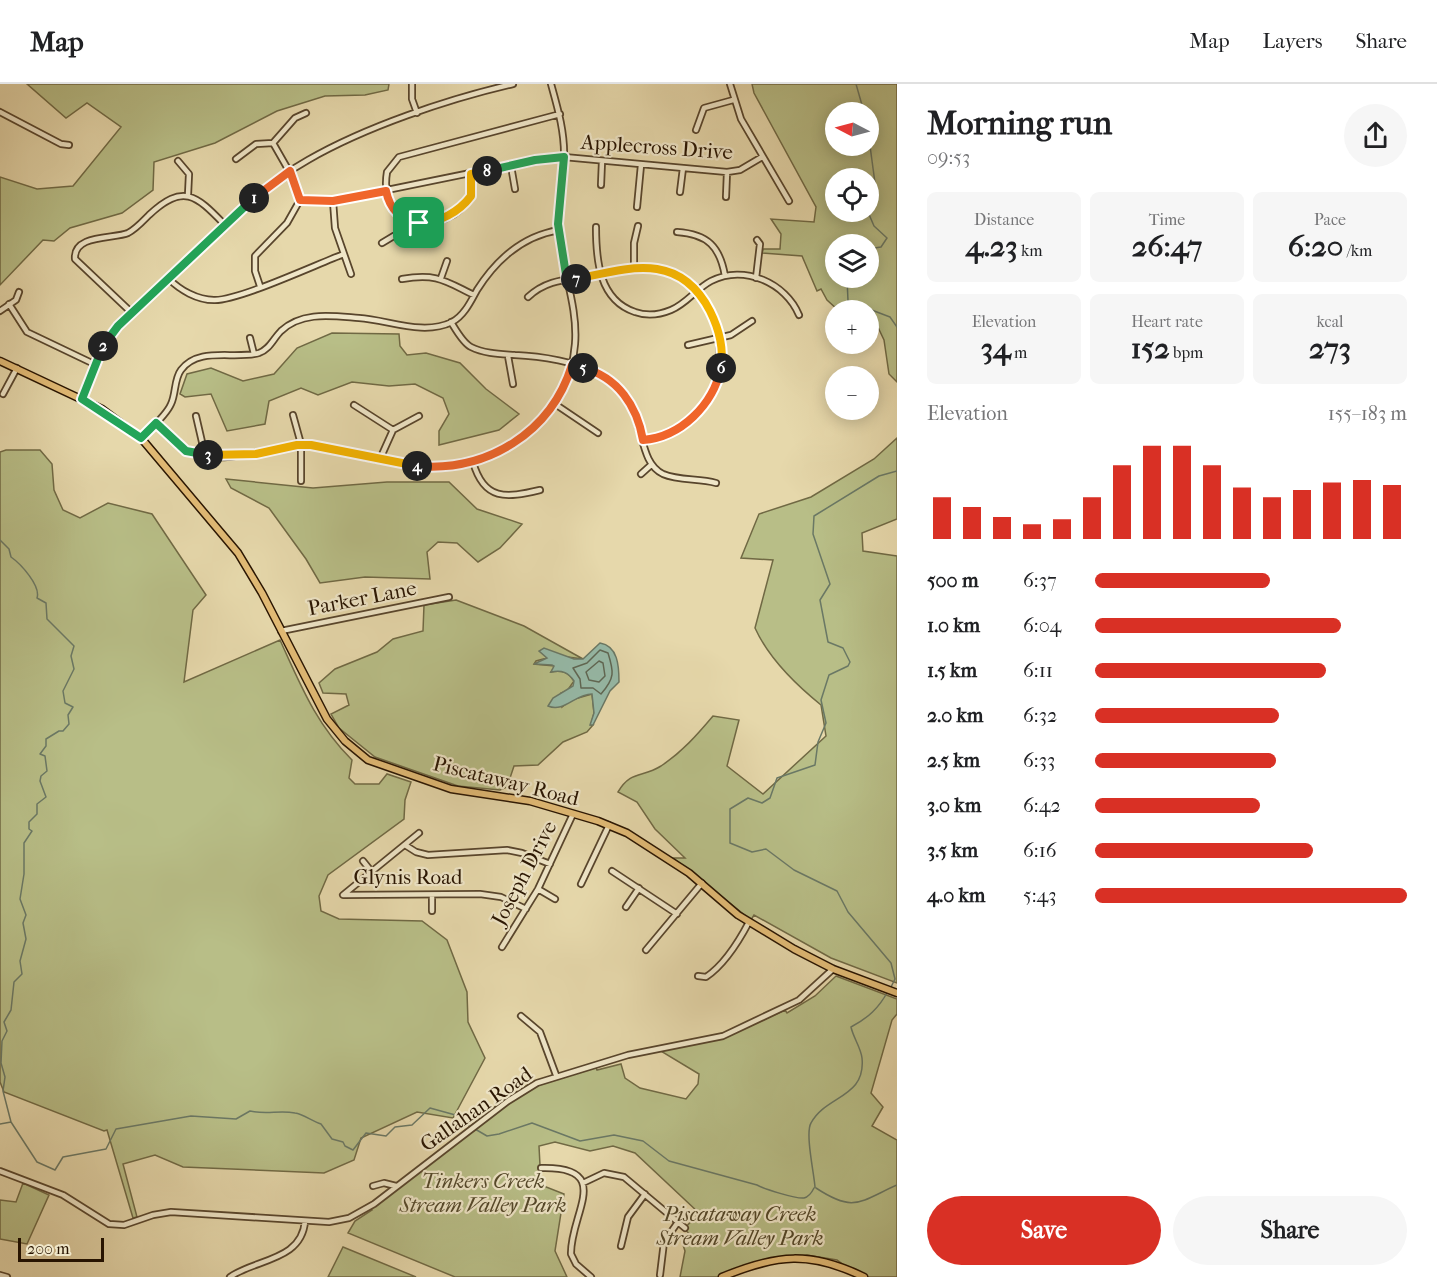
<!DOCTYPE html>
<meta charset="utf-8">
<style>
body{margin:0;font-family:"IM FELL French Canon",serif;background:#f6f6f6;color:#202124;height:100vh;display:flex;flex-direction:column;font-size:22px;white-space:nowrap}
*{box-sizing:border-box;margin:0}
p{font-size:20px;color:#757577}
.icon{flex:none;width:33px;height:33px;fill:none;stroke:currentColor;stroke-width:2;stroke-linecap:round;stroke-linejoin:round}
.map{position:relative;flex:1;overflow:hidden}
.details{display:flex;flex-direction:column;background:#fff;width:540px}
.details>*{flex:none}
.needle{width:39px;rotate:276deg}
.fabs{position:absolute;left:825px;top:18px;display:grid;gap:12px}
.fabs a{display:grid;place-items:center;width:54px;height:54px;border-radius:50%;background:#fff;box-shadow:0 3px 15px #0003;font-size:30px}
.scale{position:absolute;left:18px;bottom:15px;width:86px;box-sizing:border-box;padding-left:6px;border:3px solid #281401;border-top:0;font-size:16px;line-height:21px;white-space:nowrap;color:#281401;-webkit-text-stroke:4px #efe6c8;paint-order:stroke}
.pin{position:absolute;display:grid;place-items:center;width:51px;height:51px;color:#fff;margin:-26px;border-radius:12px;box-shadow:0 3px 9px #0006}
.km{position:absolute;width:30px;height:30px;margin:-15px;border-radius:50%;background:#222;color:#fff;font-size:16px;line-height:30px;text-align:center}
.round{display:grid;place-items:center;flex:none;width:63px;height:63px;border-radius:32px;background:#f6f6f6}
.head{display:flex;align-items:center;justify-content:space-between;height:102px;padding:0 30px}
h1{font-size:33px;font-weight:800;line-height:45px}
.stats{display:grid;grid-template-columns:repeat(3,1fr);gap:9px;height:102px;padding:6px 30px}
.stats div{display:grid;align-content:center;border-radius:9px;background:#f6f6f6;text-align:center}
.stats b{font-size:30px;font-weight:800}
.stats small{font-size:16px;font-weight:400}
.stats p{font-size:16px}
.chart{height:168px;padding:12px 30px}
.chart p{display:flex;justify-content:space-between}
.chart svg{width:100%;height:108px;margin-top:6px;stroke:#d93025;stroke-width:6}
.button{display:flex;gap:12px;margin-top:auto;padding:12px 30px}
.button a{flex:1;height:69px;border-radius:36px;background:#d93025;color:#fff;font-size:24px;font-weight:800;line-height:69px;text-align:center}
.button a+a{background:#f6f6f6;color:#202124}
ul{padding:0 30px;list-style:none;font-size:20px}
li{display:grid;grid-template-columns:96px 72px 1fr;align-items:center;height:45px}
li i{height:15px;border-radius:8px;background:#d93025}
header{display:flex;align-items:center;gap:36px;box-sizing:border-box;height:84px;padding:0 30px;background:#fff;border-bottom:2px solid #e0e0e0}
header strong{font-size:28px}
nav{display:flex;gap:33px;margin-inline-start:auto;font-size:21px}
main{display:flex;flex:1;min-height:0}
.map>svg:first-child{display:block}
.green{fill:#b8be87;stroke:#706944;stroke-width:1.5;fill-rule:evenodd}
.water{fill:#96baa8;stroke:#6a7865;stroke-width:1.5}
.lines{fill:none;stroke-linecap:round;stroke-linejoin:round}
.shore{stroke:#5f6754;stroke-width:1.5}
.stream{stroke:#6a7865;stroke-width:1.5}
.minor-casing{stroke:#58452c;stroke-width:8}
.major-casing{stroke:#281401;stroke-width:9}
.minor{stroke:#efe6c8;stroke-width:4.5}
.major{stroke:#e3bc76;stroke-width:6}
.split-1-casing{stroke:#fff;stroke-width:12}
.split-2-casing{stroke:#fff;stroke-width:12}
.split-3-casing{stroke:#fff;stroke-width:12}
.split-4-casing{stroke:#fff;stroke-width:12}
.split-5-casing{stroke:#fff;stroke-width:12}
.split-6-casing{stroke:#fff;stroke-width:12}
.split-7-casing{stroke:#fff;stroke-width:12}
.split-8-casing{stroke:#fff;stroke-width:12}
.split-9-casing{stroke:#fff;stroke-width:12}
.split-1{stroke:#f0652b;stroke-width:8}
.split-2{stroke:#22a559;stroke-width:8}
.split-3{stroke:#22a559;stroke-width:8}
.split-4{stroke:#f5b400;stroke-width:8}
.split-5{stroke:#f0652b;stroke-width:8}
.split-6{stroke:#f0652b;stroke-width:8}
.split-7{stroke:#f5b400;stroke-width:8}
.split-8{stroke:#22a559;stroke-width:8}
.split-9{stroke:#f5b400;stroke-width:8}
.labels{text-anchor:middle;dominant-baseline:central;stroke-width:4.5;stroke-linejoin:round;paint-order:stroke}
.street-label{font-size:21px;fill:#281401;stroke:#efe6c8}
.park-label{font-size:21px;font-style:italic;fill:#534729;stroke:#efe6c8}
</style>
<header>
<strong>Map</strong>
<nav><a>Map</a><a>Layers</a><a>Share</a></nav>
</header>
<main>
<div class="map">
<svg width="897" height="1193" viewBox="0 0 897 1193">
<rect width="100%" height="100%" fill="#e6d8ab"/>
<filter id="stains"><feTurbulence type="fractalNoise" baseFrequency=".00333" numOctaves="4"/><feColorMatrix values="0 0 0 0 .2 0 0 0 0 .09 0 0 0 0 .02 0 0 0 .5 -.17"/></filter>
<radialGradient id="worn" r=".72"><stop offset=".6" stop-color="#630" stop-opacity="0"/><stop offset="1" stop-color="#630" stop-opacity=".3"/></radialGradient>
<path class="green" d="M27 0H389L388 6 365 11 325 12 277 27 215 59 154 78 153 106 122 129 70 144 54 157 43 156 0 201V93L37 105 73 102 121 43 87 19 66 34Z
M752 0H897V298L889 290 884 256 875 237 869 235 868 226H838L827 216 821 205 817 207 802 172 762 169 763 165H780L781 150 771 135 814 138 816 123 754 9ZM836 28H868V62H836ZM836 94H868V128H836ZM836 160H868V194H836Z
M332 249 399 250 400 262 407 271 426 269 460 279 486 305 519 330 499 346 439 361V347L449 330 443 314 415 300 389 302 352 298 318 311 301 304 269 317 265 340 227 347 211 310 185 313 180 310 187 290 211 284 243 297 274 290 297 264Z
M897 354V435L862 449 863 467 897 472V899L831 874 754 831 751 836 673 774H685L655 745 637 718 618 708C631 686 642 694 661 682 682 668 697 651 713 632L739 636 727 682 763 710 826 652 821 621C795 600 769 575 755 544L773 476 741 474 759 430 811 413 874 375Z
M6 366H40L52 380 54 406 63 426 80 434 108 419 152 430 206 511 193 526 184 598 280 556C301 602 316 640 352 676L349 694 355 700H379L387 690 411 698 405 716 404 735 328 791 319 812 321 827 339 835 422 837 447 856 467 908 468 938 485 974 453 1034 417 1028 361 1054 354 1076 324 1089 183 1083 155 1071 123 1080 137 1133 133 1134 107 1046 104 1047 4 1008 0 998V368Z
M226 395 313 404 387 398H449L477 425 522 440 500 464 478 478 457 459 438 458 427 468 430 495 365 493 320 499 306 475 269 424 231 404Z
M456 516 524 542 583 575 544 570 547 574 536 577 534 580 555 582 551 588C562 586 568 588 574 597L567 607 561 609 562 623 571 616 592 610 594 629 591 641H593L587 648 563 658 538 681 514 682 507 703 500 706 458 702 375 673 339 644 331 630 349 621 346 610 323 609 319 599 335 585 377 568 393 555 423 547 424 521Z
M836 892 897 915V930L892 936 871 1009 883 1023 872 1042 897 1056V1193H860L837 1176 807 1171 720 1193H680L685 1167 683 1161 691 1151 684 1145 699 1129 635 1069 613 1062 590 1067 555 1058 539 1062 541 1101 564 1110 555 1167 567 1193H455L348 1149 355 1137 372 1126 369 1124 534 1000 595 981 597 986 621 980 625 994 640 1004 686 1015 698 1000 699 990 659 966 722 955 785 926 787 929 815 912Z
M23 1099 49 1111 27 1160 0 1155V1116L16 1118Z
M343 1163 416 1193H328Z"/>
<path class="water" d="M600 559C618 562 619 582 619 598L610 607 593 641H590L594 629 592 610C575 610 564 629 548 622L553 614 573 602 574 597C568 588 562 586 551 588L554 582 552 581 534 580 547 574 539 567 544 564 574 575H583Z"/>
<g class="lines">
<path class="shore" d="M600 566 608 569C614 588 615 594 601 610L593 604H581L580 595 573 584 587 579Z
M599 577 603 579 605 592 599 598 589 596 586 588Z"/>
<path class="stream" d="M856 0 864 28
M868 47 875 99 868 112
M868 128 874 142 887 154 881 163 868 165
M847 194 848 217 890 233 897 243
M0 456 9 465 11 473C21 480 41 502 37 514L46 519 47 535 74 562 71 572 74 585 63 607 65 619 73 623 68 631 69 640 63 647H59L46 655V662L40 670 45 672 47 687 41 692 40 697 46 713 37 720V730L29 738V745L32 747 24 759V790L20 815 26 831 23 839 26 855 20 877 22 890 14 898 11 926 4 938 7 947 2 957 1 979 5 993 3 1007 11 1038
M891 903 895 895 891 879 848 828 837 807 794 786 766 765 752 768 730 759V725L748 714 762 719 770 714 777 694 815 681 818 658 826 639 821 616 829 591 848 582 850 578 843 564 828 558 820 516 830 500 813 450 814 432 879 392 897 387
M0 1040 11 1038 37 1078 55 1086 63 1073 106 1065 116 1045 191 1032 236 1035 250 1027C266 1031 279 1026 295 1029 303 1030 312 1037 321 1040L332 1055 343 1058 345 1062 353 1066 366 1049 386 1052 395 1043 412 1041 430 1024 459 1032 470 1043
M475 1045 487 1052 499 1050 532 1039 580 1057 614 1051 643 1057 669 1077 757 1101C764 1105 796 1115 804 1114 809 1113 812 1108 814 1104
M815 1103C814 1089 805 1049 811 1039 826 1011 866 1014 862 974 861 964 853 953 851 943 868 934 879 924 888 907
M816 1104C854 1129 859 1118 897 1101"/>
<g class="minor-casing">
<path id="minor" d="M412 0V15L417 29
M730 0 741 35 789 117
M0 28 61 60 69 61
M696 46 704 24 733 16
M236 75 256 60 273 59
M178 77 189 90 188 111
M511 82 515 105
M471 90C472 97 474 107 470 113 447 154 377 147 387 88L399 73 560 30
M601 101 602 77
M680 108 683 84
M726 113 727 88
M300 116 333 117 544 74 564 73 727 88 740 86 762 73
M333 117 335 144 351 190
M637 123 641 81
M596 143C596 176 599 216 635 228 646 232 659 231 671 226 686 220 696 205 711 197 744 180 786 199 799 231
M677 148C708 150 720 163 725 192
M382 159 397 150 404 135
M634 184V159L638 142
M441 194 447 177
M756 194 760 160 757 156
M169 195C180 206 197 216 214 216 238 217 317 180 344 170
M402 195C437 189 445 197 474 211
M260 202 255 187V172L287 139 300 116 293 94 273 59 295 34 306 29
M528 213C548 194 570 196 596 191 617 187 641 180 663 186 681 190 695 203 705 219 739 274 712 349 643 356
M9 220 27 248 94 280
M0 227 16 216 19 208
M132 229 75 175C73 150 114 155 128 149 136 145 143 137 149 131 183 99 196 111 224 140
M451 238C456 246 463 259 471 263 485 270 501 270 515 271 541 272 577 278 600 290 651 318 632 375 663 390 679 397 699 394 716 399
M250 254 254 270
M688 261 731 251 752 237
M508 272 513 300
M3 310 17 284
M82 315 98 272 111 251C129 230 150 213 170 194 213 152 255 106 308 76 365 43 448 15 513 0
M555 320 598 349
M354 321 393 346
M293 331 301 360V397
M196 332 202 358V371
M156 338C165 347 175 361 187 367 221 385 277 359 311 361 349 369 388 380 427 383 498 388 570 332 575 260 578 224 563 188 559 152 556 127 564 101 564 75 565 49 558 25 551 0
M141 354C150 345 166 332 171 320 176 310 174 295 181 286 199 262 234 276 259 269 270 265 273 255 281 247 302 227 332 232 359 234 389 236 423 252 452 238 464 232 471 217 477 206 496 176 523 152 559 146
M380 375 393 346 419 332
M473 378C484 417 506 414 540 406
M641 390 651 381
M281 547 449 513
M419 749 343 811 480 810 501 813 526 825
M405 761 416 768 428 771 507 766 522 769 550 780
M363 777 371 787
M612 787 677 830
M581 800 609 741
M538 805 555 815
M432 811V827
M626 823 639 804
M502 863 538 805 573 730
M646 866 702 799
M698 892 706 893C724 881 739 857 749 838
M521 932 540 948 556 991
M541 1084C615 1082 570 1130 571 1170L576 1180 591 1193
M0 1087 63 1111 109 1140 124 1141 153 1131 171 1128 329 1138 349 1134 374 1120 508 1017 537 999 628 971 723 952 799 916 833 885
M583 1099 604 1089 624 1093 685 1144
M373 1102 384 1099 396 1102
M621 1162 628 1133 645 1110
M0 1191 7 1193
M660 1191 664 1158 678 1138
M230 1193C255 1175 302 1177 305 1137"/>
</g>
<g class="major-casing">
<path id="major" d="M0 277 102 325 141 354 238 469 262 509 327 635 345 657 368 676 451 705 530 717 598 737 627 749 689 789 738 831 794 865 833 885 897 909
M722 1193C777 1170 810 1167 864 1193"/>
</g>
<use href="#minor" class="minor"/>
<use href="#major" class="major"/>
</g>
<g class="lines">
<g class="split-1-casing">
<path id="split-1" d="M254 114 290 87 300 116 333 117 386 107C390 126 400 136 419 139"/>
</g>
<g class="split-2-casing">
<path id="split-2" d="M103 262 118 242 254 114"/>
</g>
<g class="split-3-casing">
<path id="split-3" d="M103 262 82 315 141 354 156 339 186 367 208 371"/>
</g>
<g class="split-4-casing">
<path id="split-4" d="M208 371 256 370 297 361H311L417 382"/>
</g>
<g class="split-5-casing">
<path id="split-5" d="M417 382C487 388 551 349 572 281L583 284"/>
</g>
<g class="split-6-casing">
<path id="split-6" d="M583 284C618 293 637 322 643 356 681 353 713 321 721 284"/>
</g>
<g class="split-7-casing">
<path id="split-7" d="M576 195C629 184 679 167 710 227 719 245 724 264 721 284"/>
</g>
<g class="split-8-casing">
<path id="split-8" d="M487 87 535 76 564 73 558 140 567 197 576 195"/>
</g>
<g class="split-9-casing">
<path id="split-9" d="M419 139C439 139 459 128 471 112V90L487 87"/>
</g>
<use href="#split-1" class="split-1"/>
<use href="#split-2" class="split-2"/>
<use href="#split-3" class="split-3"/>
<use href="#split-4" class="split-4"/>
<use href="#split-5" class="split-5"/>
<use href="#split-6" class="split-6"/>
<use href="#split-7" class="split-7"/>
<use href="#split-8" class="split-8"/>
<use href="#split-9" class="split-9"/>
</g>
<g class="labels">
<g class="street-label">
<text transform="translate(657 63) rotate(4)">Applecross Drive</text>
<text transform="translate(362 514) rotate(-11)">Parker Lane</text>
<text transform="translate(506 697) rotate(14)">Piscataway Road</text>
<text transform="translate(524 789) rotate(-62)">Joseph Drive</text>
<text x="408" y="793">Glynis Road</text>
<text transform="translate(476 1025) rotate(-35)">Gallahan Road</text>
</g>
<g class="park-label">
<text x="483" y="1097">Tinkers Creek<tspan x="483" dy="24">Stream Valley Park</tspan></text>
<text x="740" y="1130">Piscataway Creek<tspan x="740" dy="24">Stream Valley Park</tspan></text>
</g>
</g>
<rect width="100%" height="100%" filter="url(#stains)"/>
<rect width="100%" height="100%" fill="url(#worn)"/>
</svg>
<div class="fabs">
<a><svg class="needle" viewBox="-14 -14 28 28"><path d="M0-13l5 13h-10z" fill="#e53935"/><path d="M0 13l5-13h-10z" fill="#757577"/></svg></a>
<a><svg class="icon" aria-label="locate" viewBox="0 0 24 24"><circle cx="12" cy="12" r="6"/><path d="M12 2v4M12 18v4M2 12h4M18 12h4"/></svg></a>
<a><svg class="icon" aria-label="layers" viewBox="0 0 24 24"><path d="M12 4l9 5-9 5-9-5zM3 14l9 5 9-5"/></svg></a>
<a>+</a>
<a>−</a>
</div>
<div class="scale">200 m</div>
<div class="pin" style="left:419px;top:139px;background:#1e9e55"><svg class="icon" aria-label="arrive" viewBox="0 0 24 24"><path d="M6 21V4h12l-3 4 3 4H6"/></svg></div>
<b class="km" style="left:254px;top:114px">1</b>
<b class="km" style="left:103px;top:262px">2</b>
<b class="km" style="left:208px;top:371px">3</b>
<b class="km" style="left:417px;top:382px">4</b>
<b class="km" style="left:583px;top:284px">5</b>
<b class="km" style="left:721px;top:284px">6</b>
<b class="km" style="left:576px;top:195px">7</b>
<b class="km" style="left:487px;top:87px">8</b>
</div>
<section class="details">
<div class="head"><div><h1>Morning run</h1><p>09:53</p></div><a class="round"><svg class="icon" aria-label="share" viewBox="0 0 24 24"><path d="M12 15V3M7 8l5-5 5 5M5 13v7h14v-7"/></svg></a></div>
<div class="stats">
<div><p>Distance</p><b>4.23<small> km</small></b></div>
<div><p>Time</p><b>26:47</b></div>
<div><p>Pace</p><b>6:20<small> /km</small></b></div>
</div>
<div class="stats">
<div><p>Elevation</p><b>34<small> m</small></b></div>
<div><p>Heart rate</p><b>152<small> bpm</small></b></div>
<div><p>kcal</p><b>273</b></div>
</div>
<div class="chart"><p><span>Elevation</span>155–183 m</p>
<svg viewBox="0 0 160 44" preserveAspectRatio="none"><path d="M5 44V27M15 44V31M25 44V35M35 44V38M45 44V36M55 44V27M65 44V14M75 44V6M85 44V6M95 44V14M105 44V23M115 44V27M125 44V24M135 44V21M145 44V20M155 44V22"/></svg>
</div>
<ul>
<li><b>500 m</b>6:37<i style="width:56%"></i></li>
<li><b>1.0 km</b>6:04<i style="width:79%"></i></li>
<li><b>1.5 km</b>6:11<i style="width:74%"></i></li>
<li><b>2.0 km</b>6:32<i style="width:59%"></i></li>
<li><b>2.5 km</b>6:33<i style="width:58%"></i></li>
<li><b>3.0 km</b>6:42<i style="width:53%"></i></li>
<li><b>3.5 km</b>6:16<i style="width:70%"></i></li>
<li><b>4.0 km</b>5:43<i style="width:100%"></i></li>
</ul>
<div class="button"><a>Save</a><a>Share</a></div>
</section>
</main>
